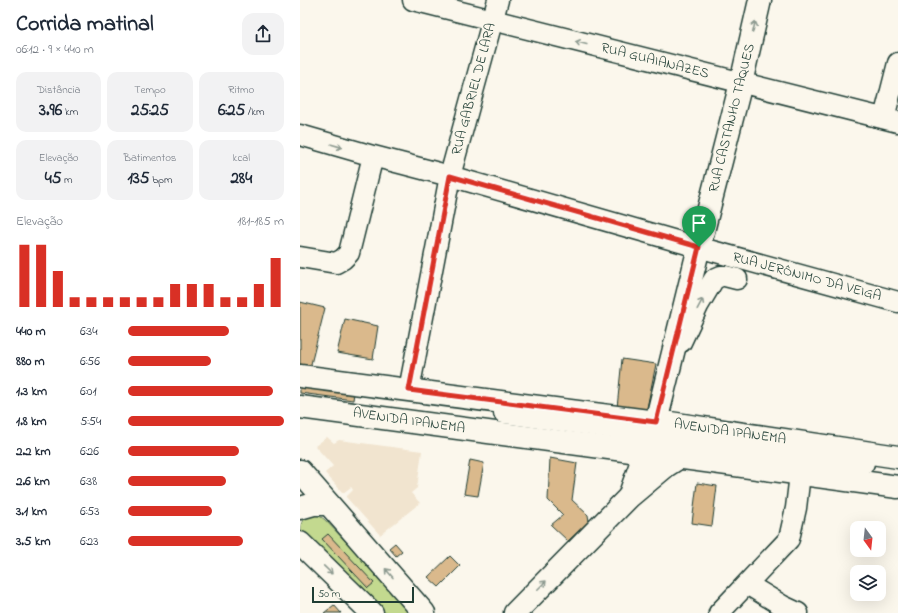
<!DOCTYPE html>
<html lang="pt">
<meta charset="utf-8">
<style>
body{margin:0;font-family:"Indie Flower",sans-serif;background:#f2f2f3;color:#1f2937;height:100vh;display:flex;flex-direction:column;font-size:15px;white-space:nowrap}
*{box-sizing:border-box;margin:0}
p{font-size:13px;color:#747a83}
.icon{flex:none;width:22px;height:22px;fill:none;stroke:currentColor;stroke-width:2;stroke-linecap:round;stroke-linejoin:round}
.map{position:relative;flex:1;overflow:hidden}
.sheet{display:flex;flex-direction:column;background:#fff;width:300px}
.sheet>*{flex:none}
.needle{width:26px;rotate:165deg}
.tools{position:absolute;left:550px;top:521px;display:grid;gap:8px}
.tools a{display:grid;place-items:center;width:36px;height:36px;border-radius:8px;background:#fff;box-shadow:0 4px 16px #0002;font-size:20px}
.scale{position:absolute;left:12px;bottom:10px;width:102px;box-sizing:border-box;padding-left:4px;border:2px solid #1f3d34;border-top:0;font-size:11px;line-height:14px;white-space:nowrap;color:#1f3d34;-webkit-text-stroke:3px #fbf7ec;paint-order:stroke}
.pin{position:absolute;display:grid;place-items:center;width:34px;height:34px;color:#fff;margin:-41px -17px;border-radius:50% 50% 50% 0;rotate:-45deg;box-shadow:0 0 4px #0007}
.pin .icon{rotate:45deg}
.round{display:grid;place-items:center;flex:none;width:42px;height:42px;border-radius:12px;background:#f2f2f3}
.head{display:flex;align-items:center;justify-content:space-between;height:68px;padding:0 16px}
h1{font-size:22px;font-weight:800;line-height:30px}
.figures{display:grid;grid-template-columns:repeat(3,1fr);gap:6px;height:68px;padding:4px 16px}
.figures div{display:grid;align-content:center;border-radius:10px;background:#f2f2f3;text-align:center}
.figures b{font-size:17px;font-weight:800}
.figures small{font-size:11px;font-weight:400}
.figures p{font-size:11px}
.chart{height:112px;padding:8px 16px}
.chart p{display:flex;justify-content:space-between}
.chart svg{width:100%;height:72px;margin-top:4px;stroke:#d93025;stroke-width:6}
ul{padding:0 16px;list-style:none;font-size:13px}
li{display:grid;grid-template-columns:64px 48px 1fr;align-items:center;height:30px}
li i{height:10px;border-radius:5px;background:#d93025}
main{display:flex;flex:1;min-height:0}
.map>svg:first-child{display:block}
.built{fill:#f1e4cf}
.green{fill:#c3d98f;stroke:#718b62}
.building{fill:#dab98c;stroke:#1f3d34}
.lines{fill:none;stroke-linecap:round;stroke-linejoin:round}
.minor-casing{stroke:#1f3d34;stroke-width:23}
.major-casing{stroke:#1f3d34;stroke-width:25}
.minor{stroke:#fbf7ec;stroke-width:20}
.major{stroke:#fbf7ec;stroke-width:22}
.oneway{stroke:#8d9a90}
.route-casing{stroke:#fff;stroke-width:8}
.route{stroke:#d93025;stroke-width:5}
.labels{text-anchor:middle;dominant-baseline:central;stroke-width:4;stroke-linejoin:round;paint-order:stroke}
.street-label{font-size:14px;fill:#1f3d34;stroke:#fbf7ec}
</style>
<main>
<section class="sheet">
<div class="head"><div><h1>Corrida matinal</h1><p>06:12 · 9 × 440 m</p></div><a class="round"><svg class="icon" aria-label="share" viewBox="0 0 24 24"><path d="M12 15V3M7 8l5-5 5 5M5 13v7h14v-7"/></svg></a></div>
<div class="figures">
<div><p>Distância</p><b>3.96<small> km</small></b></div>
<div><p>Tempo</p><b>25:25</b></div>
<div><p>Ritmo</p><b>6:25<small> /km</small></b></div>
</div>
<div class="figures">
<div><p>Elevação</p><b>45<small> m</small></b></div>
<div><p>Batimentos</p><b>135<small> bpm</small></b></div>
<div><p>kcal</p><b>284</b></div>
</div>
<div class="chart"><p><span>Elevação</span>181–185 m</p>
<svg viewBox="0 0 160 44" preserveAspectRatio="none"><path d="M5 44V6M15 44V6M25 44V22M35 44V38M45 44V38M55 44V38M65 44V38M75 44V38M85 44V38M95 44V30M105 44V30M115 44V30M125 44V38M135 44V38M145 44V30M155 44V14"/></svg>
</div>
<ul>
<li><b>440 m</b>6:34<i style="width:65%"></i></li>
<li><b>880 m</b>6:56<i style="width:53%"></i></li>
<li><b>1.3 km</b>6:01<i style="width:93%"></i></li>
<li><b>1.8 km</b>5:54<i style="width:100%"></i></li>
<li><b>2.2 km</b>6:26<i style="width:71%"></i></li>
<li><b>2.6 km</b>6:38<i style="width:63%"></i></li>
<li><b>3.1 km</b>6:53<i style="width:54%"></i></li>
<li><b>3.5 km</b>6:23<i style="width:74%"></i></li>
</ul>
</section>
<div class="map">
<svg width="598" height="613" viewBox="0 0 598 613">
<rect width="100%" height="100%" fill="#fbf7ec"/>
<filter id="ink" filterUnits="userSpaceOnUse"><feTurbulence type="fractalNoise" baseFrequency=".025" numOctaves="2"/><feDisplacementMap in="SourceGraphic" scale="8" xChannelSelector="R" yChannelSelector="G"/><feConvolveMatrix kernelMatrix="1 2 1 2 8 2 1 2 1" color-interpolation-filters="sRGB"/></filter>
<g filter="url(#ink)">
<path class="built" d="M27 437 34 443 39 440 122 451 117 488 111 493 120 503 80 535 46 497 53 490 51 487 43 493 25 473 33 466 15 446Z"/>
<path class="green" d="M10 514H16L24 519 115 613H85L1 531C0 522 3 519 10 514Z"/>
<path class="building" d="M0 302 25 308 10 368 0 366Z
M45 319 78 326 73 359 37 353Z
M322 359 356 364 347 408 344 410 317 408Z
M0 385 54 393 53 400 0 393Z
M250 458 277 463 272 500 288 515 289 521 268 541 251 525 263 515 248 500Z
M170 460 184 463 178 496 164 494Z
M397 483 417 486 412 526 392 523Z
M28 534 74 583 68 588 22 539Z
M95 543 102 551 96 556 89 548Z
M150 556 160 566 139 587 128 577Z
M34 605 41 613H24Z"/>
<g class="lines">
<g class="minor-casing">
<path id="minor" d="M113 0 598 122
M584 118 598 63
M0 135 73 156 150 176 387 244 598 302
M0 257 36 263 43 259 49 253 73 156
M381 342 398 306 414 279 421 276H425L437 279
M109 390 150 176 198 0
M204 413 564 463
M447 584 483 606 498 613
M419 613 489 539 496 508 500 474"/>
</g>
<g class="major-casing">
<path id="major" d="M0 376 356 422 370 423 598 457
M0 407 361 455 598 487
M0 471 124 613
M329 497 356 422 399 247 441 83 460 0
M0 508 14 504H29
M0 543 72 613
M215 613 329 497 366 466 380 457"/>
</g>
<use href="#minor" class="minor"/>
<use href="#major" class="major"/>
</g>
<defs><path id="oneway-shaft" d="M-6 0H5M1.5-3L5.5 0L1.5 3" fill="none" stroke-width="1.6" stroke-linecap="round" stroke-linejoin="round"/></defs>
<g class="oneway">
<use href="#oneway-shaft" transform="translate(454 27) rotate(-77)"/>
<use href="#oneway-shaft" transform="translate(281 43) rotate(-166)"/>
<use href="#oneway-shaft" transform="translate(37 146) rotate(16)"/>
<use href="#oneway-shaft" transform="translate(400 304) rotate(-62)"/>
<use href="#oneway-shaft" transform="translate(28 570) rotate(44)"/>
<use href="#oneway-shaft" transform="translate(89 573) rotate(-131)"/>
<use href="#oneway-shaft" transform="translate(242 585) rotate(-45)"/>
</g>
</g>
<g class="lines" filter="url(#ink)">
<g class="route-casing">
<path id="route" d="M150 176 399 247 356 422 109 390Z"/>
</g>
<use href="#route" class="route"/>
</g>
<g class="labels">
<g class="street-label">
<text transform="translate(355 61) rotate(14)">RUA GUAIANAZES</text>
<text transform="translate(174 89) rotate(-75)">RUA GABRIEL DE LARA</text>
<text transform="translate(432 118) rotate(-76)">RUA CASTANHO TAQUES</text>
<text transform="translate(507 277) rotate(15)">RUA JERÔNIMO DA VEIGA</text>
<text transform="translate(109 421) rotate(8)">AVENIDA IPANEMA</text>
<text transform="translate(430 432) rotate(8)">AVENIDA IPANEMA</text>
</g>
</g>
</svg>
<div class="tools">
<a><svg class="needle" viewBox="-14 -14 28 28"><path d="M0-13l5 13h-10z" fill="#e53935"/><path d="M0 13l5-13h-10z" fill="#747a83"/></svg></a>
<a><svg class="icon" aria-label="layers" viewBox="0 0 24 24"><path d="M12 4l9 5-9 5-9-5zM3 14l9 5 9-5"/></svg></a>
</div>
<div class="scale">50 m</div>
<div class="pin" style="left:399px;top:247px;background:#1e9e55"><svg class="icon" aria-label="arrive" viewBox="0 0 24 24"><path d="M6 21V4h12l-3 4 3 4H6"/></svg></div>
</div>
</main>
